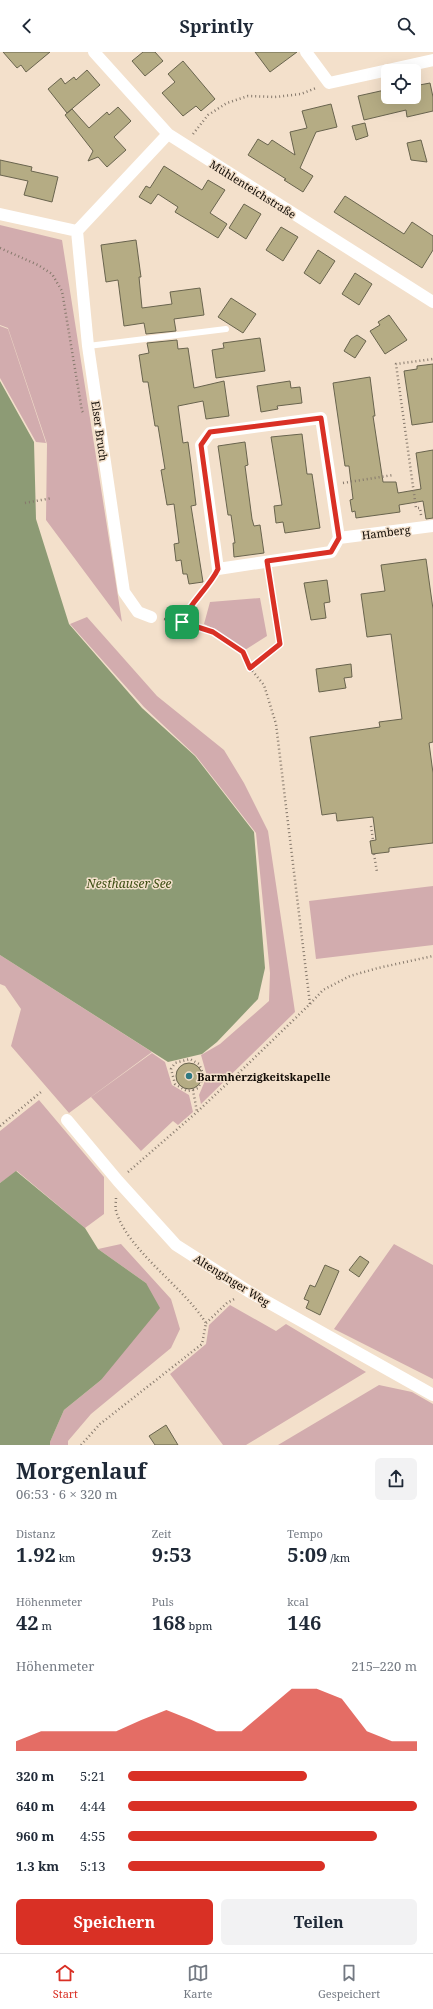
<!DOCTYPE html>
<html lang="de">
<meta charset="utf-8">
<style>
body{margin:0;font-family:"Noto Serif",serif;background:#f2f2f3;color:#1f2937;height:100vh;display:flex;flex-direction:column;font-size:15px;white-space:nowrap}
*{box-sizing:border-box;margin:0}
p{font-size:13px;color:#747a83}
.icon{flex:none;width:22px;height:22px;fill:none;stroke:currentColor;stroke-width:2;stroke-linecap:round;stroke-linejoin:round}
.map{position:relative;height:1393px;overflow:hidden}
.panel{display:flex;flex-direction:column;background:#fff;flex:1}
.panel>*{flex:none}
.buttons{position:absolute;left:381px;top:12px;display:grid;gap:8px}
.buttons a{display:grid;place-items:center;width:40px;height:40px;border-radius:6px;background:#fff;box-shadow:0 4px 16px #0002;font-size:20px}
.pin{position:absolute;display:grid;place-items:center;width:34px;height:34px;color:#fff;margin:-17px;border-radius:8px;box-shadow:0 2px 6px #0006}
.round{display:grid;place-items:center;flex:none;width:42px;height:42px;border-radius:6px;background:#f2f2f3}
.headline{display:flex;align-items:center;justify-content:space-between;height:68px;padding:0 16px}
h1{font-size:22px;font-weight:700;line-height:30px}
.figures{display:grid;grid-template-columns:repeat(3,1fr);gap:6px;height:68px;padding:4px 16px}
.figures div{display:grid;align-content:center}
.figures b{font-size:20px;font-weight:700}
.figures small{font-size:11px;font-weight:400}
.figures p{font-size:11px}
.chart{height:112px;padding:8px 16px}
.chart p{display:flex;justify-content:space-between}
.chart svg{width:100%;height:72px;margin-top:4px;fill:#d93025;opacity:.7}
.cta{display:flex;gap:8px;margin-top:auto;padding:8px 16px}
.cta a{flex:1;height:46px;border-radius:6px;background:#d93025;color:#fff;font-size:16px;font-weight:700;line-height:46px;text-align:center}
.cta a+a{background:#f2f2f3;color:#1f2937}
ul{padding:0 16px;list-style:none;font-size:13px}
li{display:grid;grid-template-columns:64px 48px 1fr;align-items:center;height:30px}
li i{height:10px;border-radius:5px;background:#d93025}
header{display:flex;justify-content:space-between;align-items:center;height:52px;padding:0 16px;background:#fff;font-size:18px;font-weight:700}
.tabs{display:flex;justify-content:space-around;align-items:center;height:56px;border-top:1px solid #e0e1e3;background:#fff;font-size:11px;color:#747a83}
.tabs a{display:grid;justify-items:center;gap:2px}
.tabs .selected{color:#d93025}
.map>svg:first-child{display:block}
.green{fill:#d2acae}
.water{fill:#8d9b75}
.building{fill:#b5ac84;stroke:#69644e}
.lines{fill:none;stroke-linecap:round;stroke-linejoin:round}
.path{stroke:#86796c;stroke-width:2.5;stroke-dasharray:1 3;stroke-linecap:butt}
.lane{stroke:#fff;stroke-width:6}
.street{stroke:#fff;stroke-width:12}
.route-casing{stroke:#fff;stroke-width:8}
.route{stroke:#d93025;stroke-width:5}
.poi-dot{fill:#307981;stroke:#f3e0cb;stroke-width:1.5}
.labels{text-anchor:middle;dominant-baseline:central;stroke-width:3;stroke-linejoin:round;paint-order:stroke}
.street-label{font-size:11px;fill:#110b05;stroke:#f3e0cb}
.poi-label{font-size:11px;font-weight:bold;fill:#110b05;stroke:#f3e0cb;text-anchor:start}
.water-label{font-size:12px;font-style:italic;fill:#3b4c11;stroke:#f3e0cb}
</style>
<header><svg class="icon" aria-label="back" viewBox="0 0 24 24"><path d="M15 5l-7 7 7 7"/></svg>Sprintly<svg class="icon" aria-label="search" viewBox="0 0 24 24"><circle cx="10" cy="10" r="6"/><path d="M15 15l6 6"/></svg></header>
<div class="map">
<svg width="433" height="1393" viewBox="0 0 433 1393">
<rect width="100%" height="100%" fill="#f3e0cb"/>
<path class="green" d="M0 173 62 188 122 570 46 468 47 392 8 276 0 273Z
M0 274 8 277 46 391 36 390 0 326Z
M260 546 267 584 245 598 216 578 204 572 210 550Z
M87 565 157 644 224 698 244 731 268 779 295 960 201 1052 199 1043 207 1024 201 1003 220 992 269 949 270 921 256 781 196 704 144 655 70 572Z
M433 834V893L316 907 309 849Z
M0 903 152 1000 69 1061 11 994 21 957 5 934 0 932Z
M152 1001 165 1010 172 1033 189 1043 193 1060 178 1073 173 1069 141 1099 91 1045Z
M39 1048 104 1125V1162L85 1176 17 1119 0 1131V1079Z
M121 1192 171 1247 180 1277 171 1296 91 1362 68 1389V1393H50V1390L64 1358 101 1328 146 1231 98 1197Z
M394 1192 433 1213V1327L334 1277Z
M230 1253 276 1279 286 1272 366 1320 246 1393H223L170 1322 206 1292 209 1273Z
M379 1333 412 1340 433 1352V1393H278Z"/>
<path class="water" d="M0 329 34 390 36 467 69 572 142 656 195 704 254 780 265 916 258 947 217 990 202 1002 168 1010 0 903Z
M16 1119 85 1176 98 1197 146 1231 160 1256 101 1328 64 1358 50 1390V1393H0V1131Z"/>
<path class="building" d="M3 0H50L26 20 21 13 17 16Z
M143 0H155L163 9 145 24 132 9Z
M255 0H297L270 20Z
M183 9 215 47 201 59 196 54 183 64 162 41 175 30 168 22Z
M87 18 100 33 67 61 48 37 61 26 65 32 74 25 76 28Z
M430 31 433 45V59L407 65 406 58 364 68 358 44 385 38 386 45H414V34Z
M331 52 337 75 316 80 300 116 313 124 303 140 284 128 286 127 248 103 258 87 268 93 272 88 295 103 290 80 307 76 302 59Z
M118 55 131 69 114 85 126 98 107 115 98 105 88 109 93 99 65 63 72 57 89 76 107 60 109 63Z
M365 71 368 84 356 88 352 74Z
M421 88 427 110 411 108 407 91Z
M0 108 32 115 31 119 58 125 52 150 24 143 28 129 0 123Z
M164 114 202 138 208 128 225 138 210 161 227 172 218 186 175 160 178 155 158 142 151 152 139 145 146 134 150 136Z
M345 144 404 182 412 170 433 184V198L422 216 334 160Z
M244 152 261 162 246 187 229 176Z
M281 175 298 185 283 209 266 198Z
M136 188 141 225H139L142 256 172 252 170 240 200 236 204 263 174 267 176 279 146 282 144 271 124 274 118 228 106 230 101 193Z
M318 198 335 209 320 232 304 221Z
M355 221 372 232 359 253 342 242Z
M231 246 256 262 243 281 218 265Z
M389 263 407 288 385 302 370 279 380 273 378 270Z
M357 283 366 289 355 306 344 299 351 287Z
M260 286 265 319 216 326 212 298 224 296 223 291Z
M177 288 178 297 188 296 194 336 224 329 229 364 206 367 203 349 178 354 183 391 188 390 191 412 196 453 191 454 203 530 189 532 187 522H183L181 508 176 509 174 492 179 491 174 452 167 453 161 418 165 417 158 374H155L148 330H143L139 303 149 301 147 291Z
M433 312V370L412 373 404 319 417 317V314Z
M370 325 375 364H373L383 430H396L398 441 421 437 416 401 433 398V466L426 467 423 449 399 453 400 460 356 466 355 459 352 460 350 448 353 447 349 414H345L333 331Z
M290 329 291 336 300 335 302 351 277 354 278 357 261 360 257 334Z
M302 382 307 422H312L320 476 285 481 283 470 276 471 274 454 282 453 271 385Z
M245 390 248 413 245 414 252 467 254 474 260 473 264 501 234 505 233 491H235L231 463H228L218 394Z
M426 507 433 557V690L429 691 433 721V791L389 796V800L372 802 370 789 376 788 373 765 337 769 336 761 322 763 310 685 380 675 379 670 402 667 391 582 367 585 361 542 385 539 381 513Z
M327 528 330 550 324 551 326 566 311 568 304 531Z
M351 612 352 625 344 626 346 636 319 640 316 617Z
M176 1024a13 13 0 1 1 26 0a13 13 0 1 1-26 0Z
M360 1204 369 1210 359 1225 349 1218Z
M325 1213 339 1219 320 1263 306 1256 309 1249 304 1247 310 1233 315 1235Z
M166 1373 178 1393H155L149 1384Z"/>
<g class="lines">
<path class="path" d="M193 82 208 63 227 51 248 44 275 45 301 42 316 36
M0 196 38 213 52 222 62 239 82 359 84 362
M343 431 393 423
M25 451 52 446
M421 463 420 456H416L396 312 433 307
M164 567 182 570 213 580 243 600 250 616 264 633 276 672 310 952
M182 570 185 563 212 529
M250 616 280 592 269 522
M371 774 373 788
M374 802 377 820
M193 1038 198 1036 204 1024 199 1012 190 1007 175 1011 171 1017 175 1032 187 1039 193 1038 197 1060
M0 1074 41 1040
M128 1120 197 1060 247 1013 310 952 323 938 350 924 378 916 433 904
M206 1271 227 1251 236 1246
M81 1393 100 1372 202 1292 206 1271C183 1234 128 1199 116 1159 115 1155 116 1150 116 1146"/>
<path class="lane" d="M88 294 226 277"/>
<path class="street" d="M94 0 168 82 433 250
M306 0 329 31 433 8
M0 162 77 179
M321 366 339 486 331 500 218 517 201 393 210 381Z
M339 486 433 474
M151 565 138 560 124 540 88 294 77 179 168 82
M67 1068 118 1129 176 1193 248 1239 433 1343"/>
</g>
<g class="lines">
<g class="route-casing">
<path id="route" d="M321 366 339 486 331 500 267 509 280 592 250 616 243 600 213 580 182 570C190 550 209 536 218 517L201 393 210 380Z"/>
</g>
<use href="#route" class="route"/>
</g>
<circle class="poi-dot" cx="189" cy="1024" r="4"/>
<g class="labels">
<g class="street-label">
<text transform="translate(253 137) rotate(32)">Mühlenteichstraße</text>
<text transform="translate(100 379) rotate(82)">Elser Bruch</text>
<text transform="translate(386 480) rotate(-7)">Hamberg</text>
<text transform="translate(232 1228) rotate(32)">Altenginger Weg</text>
</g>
<g class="poi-label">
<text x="197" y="1024">Barmherzigkeitskapelle</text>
</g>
<g class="water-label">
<text x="129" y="831">Nesthauser See</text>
</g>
</g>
</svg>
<div class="buttons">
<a><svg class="icon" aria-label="locate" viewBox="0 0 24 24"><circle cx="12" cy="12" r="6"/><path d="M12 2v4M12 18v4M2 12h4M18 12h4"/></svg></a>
</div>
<div class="pin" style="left:182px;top:570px;background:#1e9e55"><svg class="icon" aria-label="arrive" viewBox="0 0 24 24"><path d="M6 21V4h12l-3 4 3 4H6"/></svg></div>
</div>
<section class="panel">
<div class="headline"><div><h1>Morgenlauf</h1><p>06:53 · 6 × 320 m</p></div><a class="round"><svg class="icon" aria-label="share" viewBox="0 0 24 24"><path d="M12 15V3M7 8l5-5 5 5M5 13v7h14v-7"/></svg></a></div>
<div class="figures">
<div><p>Distanz</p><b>1.92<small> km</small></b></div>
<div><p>Zeit</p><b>9:53</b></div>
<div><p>Tempo</p><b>5:09<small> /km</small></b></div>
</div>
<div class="figures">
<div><p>Höhenmeter</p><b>42<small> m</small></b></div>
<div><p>Puls</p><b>168<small> bpm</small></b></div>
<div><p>kcal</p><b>146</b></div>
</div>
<div class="chart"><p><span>Höhenmeter</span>215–220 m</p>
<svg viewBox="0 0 160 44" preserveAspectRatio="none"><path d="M0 44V38L10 32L20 32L30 32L40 32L50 25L60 19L70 25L80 32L90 32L100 19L110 6L120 6L130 12L140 32L150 38L160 38V44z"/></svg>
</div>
<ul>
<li><b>320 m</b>5:21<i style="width:62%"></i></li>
<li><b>640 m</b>4:44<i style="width:100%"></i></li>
<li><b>960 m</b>4:55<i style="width:86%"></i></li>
<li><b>1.3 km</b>5:13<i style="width:68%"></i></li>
</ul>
<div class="cta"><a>Speichern</a><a>Teilen</a></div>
</section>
<nav class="tabs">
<a class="selected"><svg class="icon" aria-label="home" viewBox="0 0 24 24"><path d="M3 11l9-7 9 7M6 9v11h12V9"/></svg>Start</a>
<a><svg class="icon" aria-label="map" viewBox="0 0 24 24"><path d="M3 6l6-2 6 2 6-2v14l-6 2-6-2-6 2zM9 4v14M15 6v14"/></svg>Karte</a>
<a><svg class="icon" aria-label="saved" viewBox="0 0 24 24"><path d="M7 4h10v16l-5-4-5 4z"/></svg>Gespeichert</a>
</nav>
